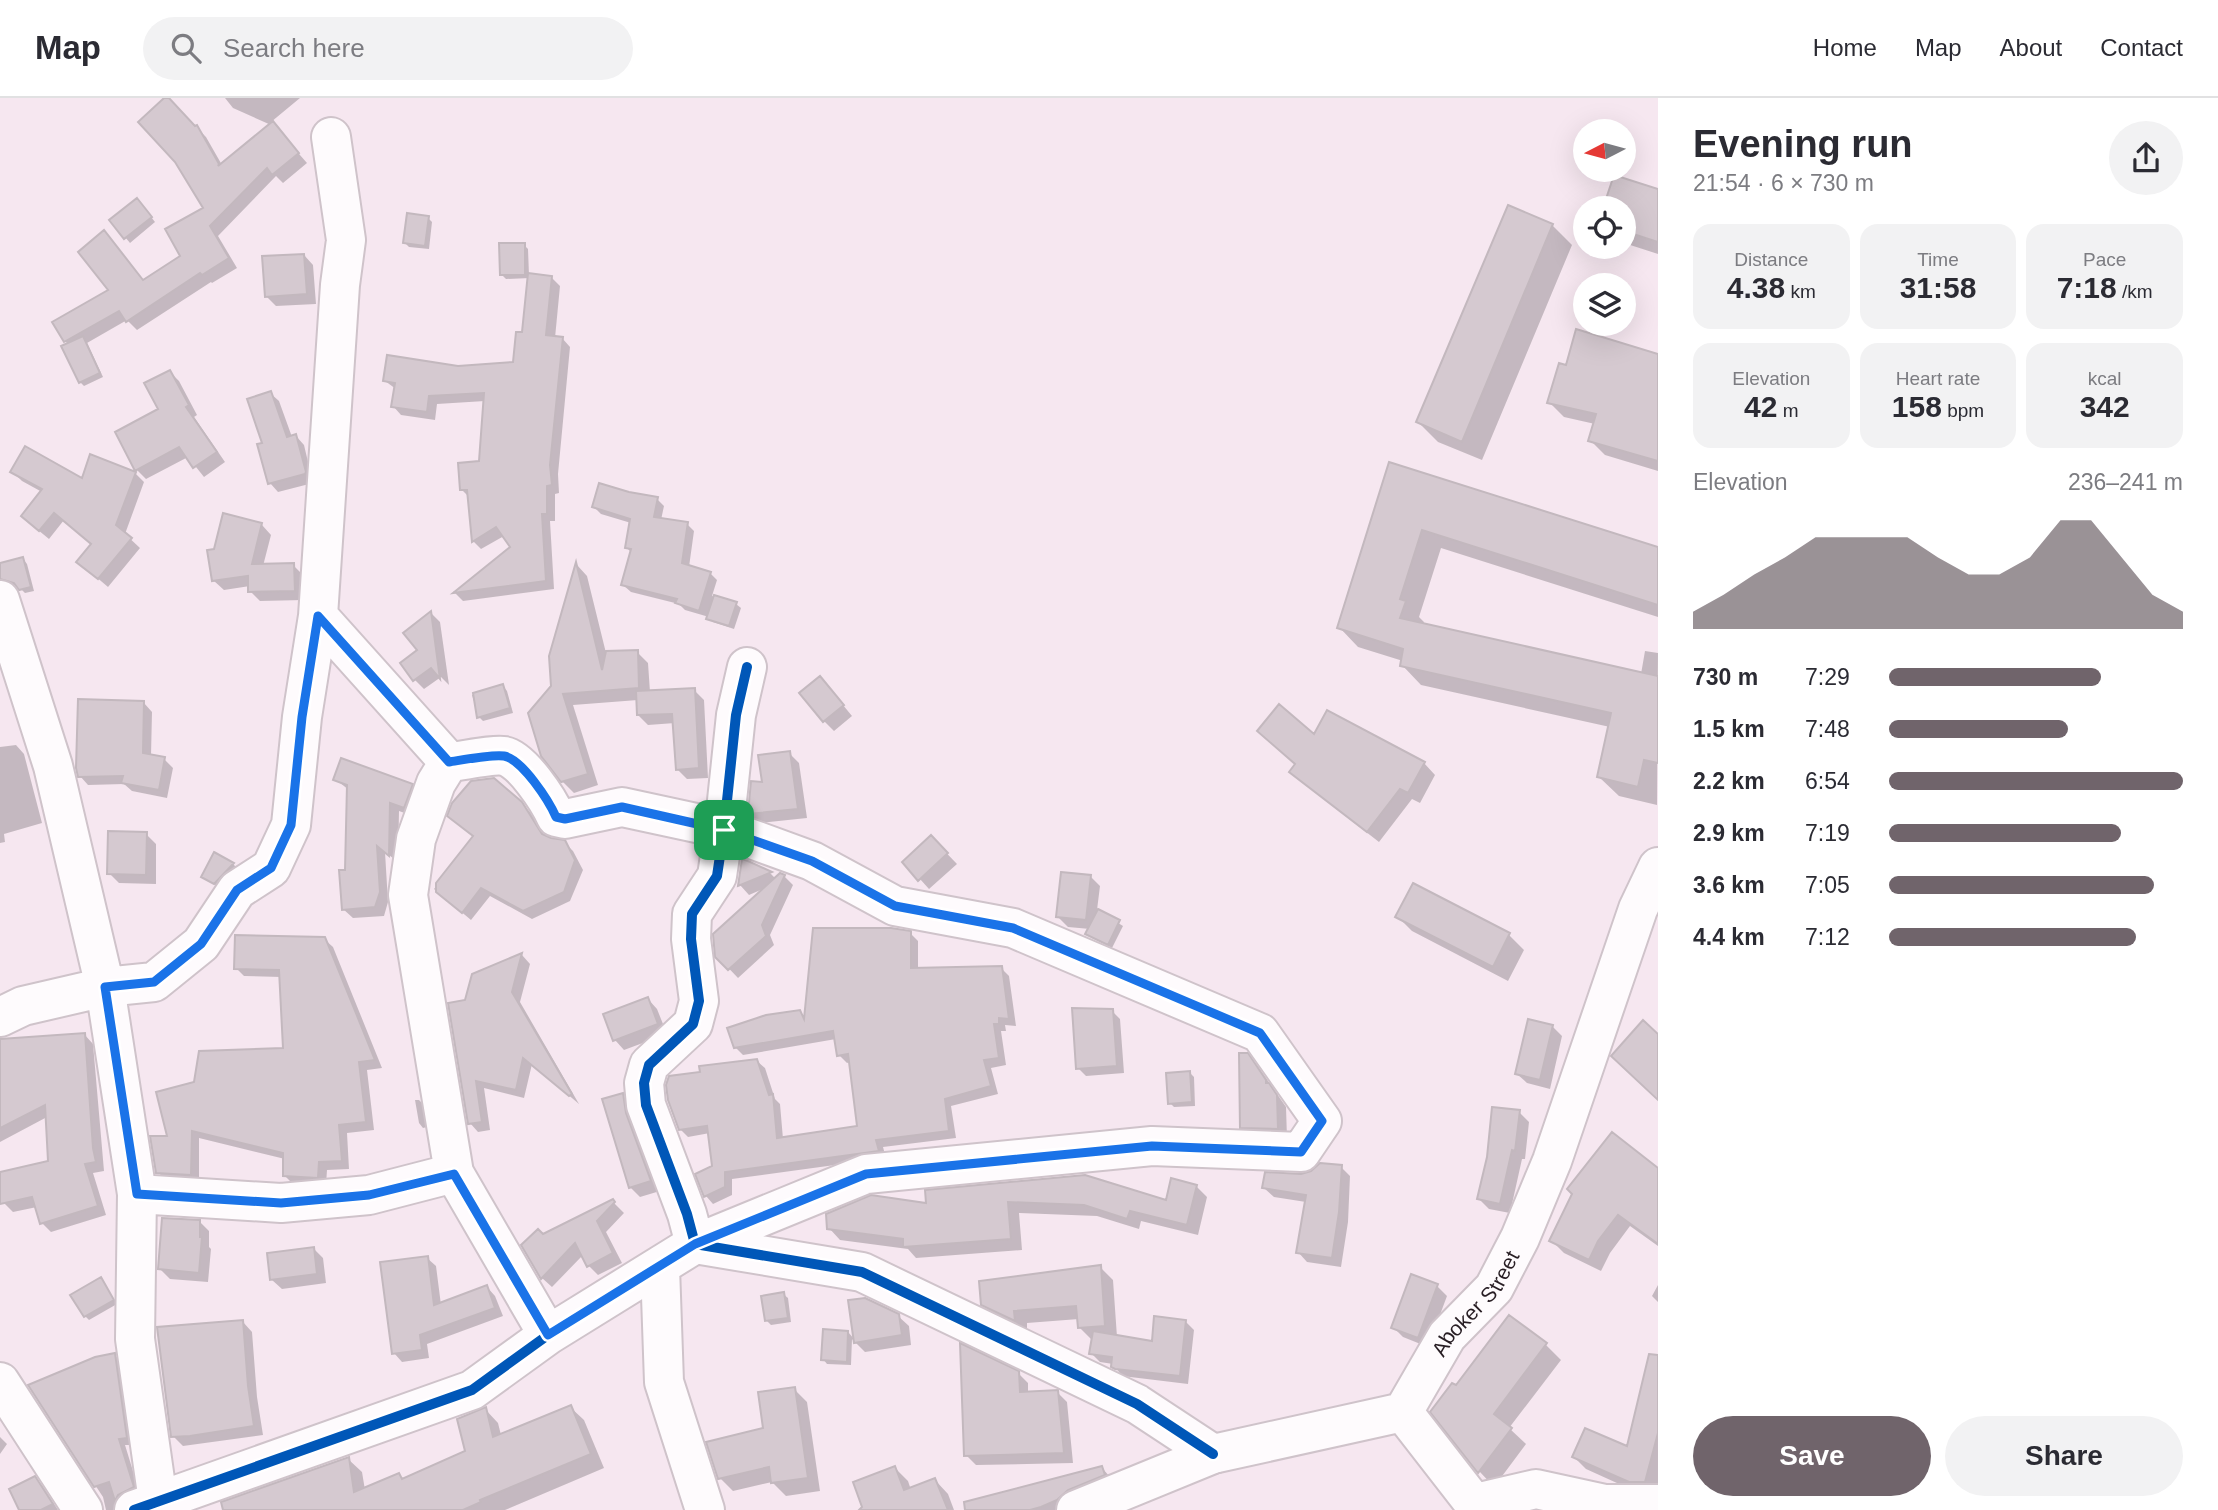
<!DOCTYPE html>
<meta charset="utf-8">
<style>
body{margin:0;font-family:Arial,sans-serif;background:#f2f2f3;color:#2b2b33;height:100vh;display:flex;flex-direction:column;font-size:26px;white-space:nowrap}
*{box-sizing:border-box;margin:0}
p{font-size:23px;color:#7c7c81}
.icon{flex:none;width:38px;height:38px;fill:none;stroke:currentColor;stroke-width:2;stroke-linecap:round;stroke-linejoin:round}
.map{position:relative;flex:1;overflow:hidden}
.panel{display:flex;flex-direction:column;background:#fff;width:560px}
.panel>*{flex:none}
.needle{width:46px;rotate:264deg}
.tools{position:absolute;left:1573px;top:21px;display:grid;gap:14px}
.tools a{display:grid;place-items:center;width:63px;height:63px;border-radius:50%;background:#fff;box-shadow:0 7px 28px #0002;font-size:35px}
.pin{position:absolute;display:grid;place-items:center;width:60px;height:60px;color:#fff;margin:-30px;border-radius:14px;box-shadow:0 4px 10px #0006}
.round{display:grid;place-items:center;flex:none;width:74px;height:74px;border-radius:37px;background:#f2f2f3}
.headline{display:flex;align-items:center;justify-content:space-between;height:119px;padding:0 35px}
h1{font-size:38px;font-weight:800;line-height:52px}
.metrics{display:grid;grid-template-columns:repeat(3,1fr);gap:10px;height:119px;padding:7px 35px}
.metrics div{display:grid;align-content:center;border-radius:18px;background:#f2f2f3;text-align:center}
.metrics b{font-size:30px;font-weight:800}
.metrics small{font-size:19px;font-weight:400}
.metrics p{font-size:19px}
.chart{height:196px;padding:14px 35px}
.chart p{display:flex;justify-content:space-between}
.chart svg{width:100%;height:126px;margin-top:7px;fill:#70646b;opacity:.7}
.primary-button{display:flex;gap:14px;margin-top:auto;padding:14px 35px}
.primary-button a{flex:1;height:80px;border-radius:42px;background:#70646b;color:#fff;font-size:28px;font-weight:800;line-height:80px;text-align:center}
.primary-button a+a{background:#f2f2f3;color:#2b2b33}
ul{padding:0 35px;list-style:none;font-size:23px}
li{display:grid;grid-template-columns:112px 84px 1fr;align-items:center;height:52px}
li i{height:18px;border-radius:9px;background:#70646b}
header{display:flex;align-items:center;gap:42px;box-sizing:border-box;height:98px;padding:0 35px;background:#fff;border-bottom:2px solid #e1e1e2}
header strong{font-size:33px}
nav{display:flex;gap:38px;margin-inline-start:auto;font-size:24px}
.search{width:490px;height:63px;background:#f2f2f3;display:flex;align-items:center;gap:18px;box-sizing:border-box;padding:0 24px;border-radius:38px;color:#7c7c81;font-size:26px}
main{display:flex;flex:1;min-height:0}
.map>svg:first-child{display:block}
.shadow{fill:#0003}
.building{fill:#d5c9d0;stroke:#c3b8be;stroke-width:2}
.lines{fill:none;stroke-linecap:round;stroke-linejoin:round}
.minor-casing{stroke:#cfc3ca;stroke-width:42}
.major-casing{stroke:#cfc3ca;stroke-width:42}
.minor{stroke:#fefbfd;stroke-width:38}
.major{stroke:#fefbfd;stroke-width:38}
.cycleway-casing{stroke:#fff;stroke-width:15}
.cycleway{stroke:#0057b8;stroke-width:10}
.route-casing{stroke:#fff;stroke-width:14}
.route{stroke:#1a73e8;stroke-width:9}
.labels{text-anchor:middle;dominant-baseline:central;stroke-width:5;stroke-linejoin:round;paint-order:stroke}
.street-label{font-size:21px;fill:#281e24;stroke:#fff}
</style>
<header>
<strong>Map</strong>
<div class="search"><svg class="icon" aria-label="search" viewBox="0 0 24 24"><circle cx="10" cy="10" r="6"/><path d="M15 15l6 6"/></svg>Search here</div>
<nav><a>Home</a><a>Map</a><a>About</a><a>Contact</a></nav>
</header>
<main>
<div class="map">
<svg width="1658" height="1412" viewBox="0 0 1658 1412">
<rect width="100%" height="100%" fill="#f6e7f0"/>
<path class="shadow" d="M225 0H300L271 24 307 65 283 85 276 78 218 138 237 170 212 185 211 184 137 232 127 222 87 245 103 279 84 288 80 284 69 247 65 243 111 193 113 144 144 183 182 159 205 111 196 29 206 39 222 67 271 27 233 10Z
M1615 79 1658 93V156L1624 145V110H1605Z
M141 106 155 124 130 145 111 122Z
M428 120 432 124 429 151 409 149 404 144Z
M1552 127 1572 147 1482 362 1438 344 1418 324Z
M524 147 528 151 529 177 551 179 560 188 555 240H562L570 249 558 376 559 395 555 396V423H550L554 491 463 503 455 495 512 450 504 438 481 451 473 443 469 399 461 391 481 365 485 303 437 306 435 322 401 317 393 308 396 291 385 283 458 270 515 266 524 236 530 180 506 181 501 176Z
M304 157 313 167 316 206 276 208 266 198Z
M1658 258V373L1605 357 1590 342 1595 326 1564 319 1549 304 1567 269Z
M170 274 179 283 197 317 194 319 225 364 204 379 188 359 146 381 137 372 160 312Z
M270 295 279 303 292 339 296 338 304 347 313 385 278 394 270 385Z
M1390 366 1658 451V519L1441 450 1419 519 1424 524 1423 527 1641 576 1645 553 1658 555 1657 707 1619 698 1599 679 1610 629 1421 587 1402 567 1403 563 1358 549 1339 529Z
M13 374 83 382 135 375 144 384 125 436 140 450 108 489 88 472 93 447 64 422 49 441 32 427 42 394 22 383Z
M629 396 657 401 664 408 661 422 687 426 694 433 689 469 710 475 717 482 712 498 736 506 741 510 734 531 713 524 709 519 685 512 679 506 631 494 623 487 632 455 627 450 631 425 601 416 594 409Z
M224 418 262 427 271 437 263 468 293 467 303 477 304 502 260 503 250 493V488L224 492 214 483 215 453Z
M23 461 27 466 34 493 25 495 18 488 5 485 0 480V467Z
M577 467 587 478 606 555 637 554 648 565 650 594 694 592 704 602 708 680 687 681 677 671 675 625 648 627 638 617V602L573 607 598 687 574 695 562 683 551 558Z
M431 515 440 524 449 587 441 579 424 591 415 582 419 552Z
M503 588 507 593 513 615 483 623 479 619 472 597Z
M829 590 852 618 834 633 824 623Z
M144 605 152 614 151 658 164 661 173 670 167 700 132 693 124 686 88 687 80 678Z
M1315 639 1424 665 1435 677 1420 705 1412 701 1379 744 1303 685 1292 674Z
M16 647 24 656 42 725 4 736 5 744 0 745V649Z
M789 655 799 665 807 720 759 725 749 716Z
M335 681 412 687 421 696 413 718 399 713 398 764 385 754 388 804 384 818 353 820 343 811 347 774 349 692Z
M520 705 530 714 546 740 564 744 573 753 583 772 570 803 532 821 490 798 471 822 434 791 474 739Z
M146 736 156 746V786L119 785 109 775Z
M931 739 957 766 929 791 920 781Z
M743 763 771 776 776 781 784 778 793 787 770 837 774 847 738 880 717 858 765 790 749 797 740 787Z
M233 766 237 770 220 790 203 779Z
M1090 778 1100 788 1097 812 1123 828 1112 850 1092 840 1087 835 1090 831 1068 829 1058 819Z
M1414 787 1509 837 1524 852 1508 883 1412 833 1397 818Z
M910 835 918 843V871L1001 870 1009 878 1016 928 1005 927 1006 933H1001L1006 967 991 970 998 996 951 1008 956 1040 883 1049 886 1060 732 1081V1097L713 1106 706 1098 714 1069 710 1035 688 1039 680 1031 702 975 757 963 765 970 775 1001 780 1006 783 1041 858 1030 850 964 847 965 839 957 836 941 743 957 735 949 799 913 806 920Z
M324 841 333 849 382 970 367 972 374 1032 347 1035 349 1071 327 1072 326 1087 293 1086 284 1077 285 1061 199 1040V1085L166 1083 158 1074 170 1040 195 986 285 951 281 879 244 878 236 870Z
M522 857 530 866 520 904 579 1006 532 966 524 1000 484 990 490 1032 478 1034 470 1025 467 904 474 877Z
M648 901 657 911 667 936 624 952 615 942Z
M1112 913 1120 921 1124 975 1086 978 1078 970Z
M1552 928 1562 938 1550 991 1527 985 1517 976Z
M84 936 93 946 104 1073 93 1075 106 1117 51 1134 42 1125 37 1109 13 1114 4 1105 0 1076 49 1065 47 1019 0 1044V942Z
M1247 957 1257 967 1286 1009 1287 1040 1252 1039 1242 1029Z
M1190 975 1194 979 1195 1008 1174 1009 1170 1005Z
M622 997 632 1007 660 1093 640 1099 630 1089Z
M415 1002H419L423 1006 427 1029 423 1030 419 1025Z
M1519 1014 1529 1024 1525 1061H1522L1510 1115 1489 1111 1479 1101Z
M1341 1069 1350 1078 1348 1124 1341 1169 1307 1164 1298 1154 1306 1104 1274 1099 1264 1090 1300 1078Z
M1658 1072V1148L1630 1128 1610 1155 1601 1173 1564 1155 1552 1143Z
M1196 1088 1207 1099 1198 1137 1141 1123 1139 1131 1097 1118 1019 1115 1022 1152 916 1160 908 1151 840 1142 829 1130 928 1107 927 1094 1167 1104Z
M612 1103 624 1115 606 1134 622 1165 598 1177 589 1168 583 1157 552 1189 542 1180 543 1139Z
M200 1124 209 1133V1149L211 1151 208 1184 170 1181 160 1171Z
M313 1150 323 1160 326 1185 282 1191 272 1182Z
M427 1160 436 1168 441 1207 487 1189 495 1198 503 1218 427 1246 429 1260 402 1264 394 1255Z
M1100 1169 1113 1182 1117 1239 1153 1245 1185 1223 1194 1232 1188 1286 1122 1278 1113 1266 1100 1264 1091 1255 1093 1243 1079 1229V1221L1027 1225V1234L996 1219 982 1206Z
M101 1181 117 1206 89 1222 85 1218Z
M1658 1187V1204L1652 1198Z
M1437 1188 1447 1198 1428 1249 1403 1239 1393 1229Z
M783 1196 788 1200 791 1224 771 1227 767 1223Z
M898 1218 909 1228 911 1247 865 1254 852 1241 851 1267 827 1266 823 1261 848 1234 855 1242Z
M1509 1219 1546 1247 1561 1262 1509 1330 1526 1346 1494 1389 1480 1374 1433 1314 1456 1290Z
M243 1224 252 1234 257 1299 263 1337 183 1348 173 1338Z
M114 1257 122 1264 133 1347H125L140 1396 121 1412H106L103 1399 30 1288Z
M1018 1275 1028 1285V1295L1057 1294 1067 1304 1073 1365 976 1367 966 1357Z
M794 1291 807 1304 820 1393 786 1398 772 1384 733 1393 720 1380 765 1331Z
M1658 1299V1395H1639L1586 1371 1574 1359 1628 1351Z
M570 1309 584 1322 604 1370 505 1412H225L348 1361 362 1374 365 1392 399 1377 404 1382 467 1354 485 1311 498 1325 501 1337Z
M0 1339 7 1346 0 1356Z
M895 1370 908 1383 911 1392 935 1382 948 1396 954 1412H865Z
M1102 1370 1111 1380 1066 1412H966L964 1406Z
M35 1380 42 1387 58 1412H21Z"/>
<path class="building" d="M164 0H169L195 28 197 27 219 66 218 68 273 23 299 55 272 77 267 70 210 128 229 160 202 177 200 175 126 224 119 213 64 244 52 224 108 192 78 154 104 132 143 182 180 158 165 131 203 110 175 64 138 24Z
M1614 77 1658 91V144L1624 133V110H1603Z
M137 100 152 119 124 141 109 122Z
M1508 107 1553 126 1462 344 1416 324Z
M407 115 429 118 425 148 403 145Z
M499 145H525V177H500Z
M304 156 307 196 265 199 262 158Z
M528 175 552 178 546 237 563 239 550 367 552 387 547 388V416H542L546 483 453 495 510 449 496 429 472 444 467 392H460L458 365 479 363 484 295 429 298 427 314 391 309 395 285 383 283 387 257 458 268 513 264 516 234H522Z
M1576 231 1658 256V363L1588 343 1596 316 1547 305 1559 265 1566 267Z
M83 238 100 275 79 285 61 248Z
M170 272 189 307 186 309 217 354 193 370 179 349 135 373 115 334 158 311 144 285Z
M271 293 287 339 296 336 306 374 305 376 268 386 257 346 262 345 247 301Z
M25 348 82 380 90 356 136 374 116 427 132 440 98 481 76 464 91 446 54 415 39 433 21 418 42 391 10 374Z
M1389 364 1658 449V507L1422 432 1400 501 1406 503 1400 520 1658 578V665L1644 662 1638 689 1597 679 1611 615 1400 568 1403 551 1337 530Z
M599 385 629 394 658 399 654 419 688 424 682 465 711 474 699 513 675 505 677 501 621 487 631 451 625 450 630 421 592 409Z
M223 415 262 425 252 466 294 465 295 493 248 494V478L212 483 207 452 214 451Z
M23 459 31 489 19 492 14 485 0 481V465Z
M576 464 602 572 606 553 638 552 639 590 563 596 588 676 561 684 541 658 528 615 551 588 549 558Z
M714 497 737 504 729 528 706 521Z
M431 513 440 581 431 570 413 583 400 565 417 552 403 535Z
M820 578 844 607 823 624 799 595Z
M503 586 510 610 477 620 473 595Z
M695 590 699 670 676 672 672 616 637 617 636 593Z
M78 601 144 603 143 655 165 659 159 692 121 685 123 678 78 679 76 670Z
M1279 606 1314 636 1327 612 1425 664 1408 695 1400 691 1367 734 1289 674 1295 666 1257 633Z
M790 653 798 711 748 716 751 683 762 684 758 657Z
M341 660 413 686 404 710 390 705 389 758 377 748 380 794 375 809 342 812 339 772H345L347 687 333 682Z
M494 680 522 704 542 736 551 740 565 742 575 762 564 794 523 813 481 790 462 815 436 794V785L473 738 447 718 452 705 471 683Z
M108 733 147 734 146 777 107 776Z
M931 737 948 755 918 783 902 764Z
M214 754 234 765 214 786 201 779Z
M742 761 748 763 772 774 738 788Z
M1061 774 1091 777 1086 822 1056 819Z
M780 775 785 777 762 827 766 838 728 872 715 859 713 836Z
M1413 785 1510 835 1493 869 1395 819Z
M1098 811 1120 822 1108 847 1085 836Z
M813 830H891L911 833V870L1002 868 1009 921 999 920V926H994L999 960 984 962 991 988 945 1001 949 1033 876 1042 879 1053 725 1074V1089L704 1099 695 1076 712 1068 707 1028 679 1032 668 1002 666 987 669 978 700 974 699 968 757 961 769 997 773 996 777 1040 857 1028 848 956 837 958 833 933 734 950 727 930 766 917 800 912 804 921Z
M235 837 325 839 375 962 359 964 366 1024 339 1027 342 1063 319 1064 318 1080 283 1078V1055L192 1033 191 1077 156 1075 150 1038H167L156 994 194 984 199 953 283 950 279 872 234 871Z
M522 855 512 894 572 996 569 998 523 960 516 992 476 983 482 1024 468 1026 448 905 465 902 472 876Z
M648 899 658 926 613 943 603 916Z
M1072 910 1113 911 1117 968 1076 971Z
M1528 921 1553 927 1540 982 1515 976Z
M1643 922 1658 936V1002L1611 958Z
M85 935 93 1050 96 1064 85 1066 98 1108 40 1126 32 1099 0 1106V1074L48 1063 45 1007 0 1030V941Z
M1239 955H1248L1266 982V985H1269L1277 997 1278 1031 1240 1030Z
M1190 973 1192 1004 1168 1006 1166 975Z
M623 995 626 1015 651 1083 629 1090 602 1001Z
M1492 1009 1520 1012 1515 1053 1512 1052 1500 1106 1477 1101 1487 1059Z
M1612 1034 1658 1070V1146L1618 1117 1598 1143 1589 1162 1549 1143 1572 1096 1567 1091Z
M1320 1065 1342 1067 1339 1114 1332 1160 1296 1155 1306 1097 1262 1090 1265 1074 1301 1076 1311 1073Z
M1085 1077 1166 1102 1171 1080 1197 1087 1187 1127 1130 1113 1127 1121 1084 1107 1008 1104 1011 1141 903 1149V1141L827 1131 826 1116 871 1097 926 1105 925 1092Z
M613 1101 615 1104 597 1123 613 1155 587 1169 575 1145 541 1181 521 1147 538 1131 543 1136Z
M162 1120 200 1122V1139H202L199 1175 158 1171Z
M314 1149 317 1176 270 1182 267 1155Z
M428 1158 434 1207 487 1187 495 1210 420 1237 422 1252 392 1256 380 1164Z
M1101 1167 1105 1228 1078 1230 1076 1208 1014 1213 1015 1223 981 1207 979 1183Z
M1411 1176 1438 1186 1418 1240 1391 1230Z
M101 1179 114 1202 84 1219 70 1197Z
M784 1194 788 1220 765 1223 761 1198Z
M865 1200 899 1216 902 1237 854 1245 848 1202Z
M1509 1217 1547 1245 1494 1316 1512 1330 1478 1375 1430 1314 1452 1285 1456 1287Z
M1154 1218 1186 1222 1180 1278 1115 1271 1111 1269 1112 1259 1089 1256 1093 1233 1152 1243Z
M243 1222 248 1288 254 1328 190 1338 171 1339 157 1229Z
M823 1231 848 1233 847 1264 821 1262Z
M960 1245 1019 1273 1020 1294 1058 1292 1064 1355 964 1358Z
M115 1255 127 1340 119 1341 134 1389 118 1397 115 1403 109 1384 94 1389 28 1287 95 1259Z
M1649 1256 1658 1257V1335L1645 1384H1629L1572 1359 1585 1330 1627 1348Z
M795 1289 808 1380 771 1385 769 1369 718 1381 706 1344 763 1330 758 1294Z
M571 1307 591 1356 480 1402 481 1404 463 1412H223L221 1404 349 1359 354 1394 399 1375 402 1381 465 1353 457 1321 486 1309 493 1339Z
M895 1368 904 1392 935 1380 948 1412H859L862 1409 853 1384Z
M1102 1368 1105 1377 1068 1392 1057 1402 1041 1409 1030 1412H965L964 1404Z
M35 1378 53 1406 41 1412H19L9 1391Z"/>
<g class="lines">
<g class="minor-casing">
<path id="minor" d="M0 502 53 668 105 889 137 1096 135 1241 158 1403
M318 518 449 664
M449 664C462 663 493 656 504 658 522 661 549 703 556 719L565 721 622 709 724 731 812 763 895 808 1013 830 1260 935 1322 1023 1301 1054 1152 1048 866 1076 695 1146 687 1116 646 1007 644 985 649 967 693 926 699 903 691 841 692 816 717 778 724 731 736 617 747 569
M449 664 436 685 416 741 408 797 454 1075 548 1237
M0 919 23 908 105 889 154 884 201 846 237 792 271 770 291 727 302 619 318 518 340 187 346 142 331 39
M137 1096 281 1105 369 1097 454 1075
M660 1169 664 1284 705 1412
M0 1284 83 1412
M1403 1314 1469 1399 1480 1404 1536 1391 1605 1406H1658
M134 1412 472 1292 548 1237 695 1146 862 1174 1137 1306 1213 1356"/>
</g>
<g class="major-casing">
<g id="major">
<path id="s1" d="M1076 1412 1213 1356 1403 1314 1447 1238 1494 1190 1520 1140 1552 1063 1638 811 1658 769"/>
</g>
</g>
<use href="#minor" class="minor"/>
<use href="#major" class="major"/>
<g class="cycleway-casing">
<path id="cycleway" d="M449 664C462 663 493 656 504 658 522 661 549 703 556 719L565 721 622 709 724 731 812 763 895 808 1013 830 1260 935 1322 1023 1301 1054 1152 1048 866 1076 695 1146 687 1116 646 1007 644 985 649 967 693 926 699 903 691 841 692 816 717 778 724 731 736 617 747 569
M134 1412 472 1292 548 1237 695 1146 862 1174 1137 1306 1213 1356"/>
</g>
<use href="#cycleway" class="cycleway"/>
</g>
<g class="lines">
<g class="route-casing">
<path id="route" d="M318 518 449 664C462 662 493 656 504 658 522 661 549 703 556 719L565 721 622 709 724 732 812 763 895 808 1013 830 1260 935 1322 1023 1301 1054 1152 1048 866 1076 695 1146 548 1237 454 1076 369 1097 281 1105 137 1096 105 889 154 884 201 846 237 792 271 770 291 727 302 619Z"/>
</g>
<use href="#route" class="route"/>
</g>
<g class="labels">
<g class="street-label">
<text stroke="none"><textPath href="#s1" startOffset="474">Aboker Street</textPath></text>
</g>
</g>
</svg>
<div class="tools">
<a><svg class="needle" viewBox="-14 -14 28 28"><path d="M0-13l5 13h-10z" fill="#e53935"/><path d="M0 13l5-13h-10z" fill="#7c7c81"/></svg></a>
<a><svg class="icon" aria-label="locate" viewBox="0 0 24 24"><circle cx="12" cy="12" r="6"/><path d="M12 2v4M12 18v4M2 12h4M18 12h4"/></svg></a>
<a><svg class="icon" aria-label="layers" viewBox="0 0 24 24"><path d="M12 4l9 5-9 5-9-5zM3 14l9 5 9-5"/></svg></a>
</div>
<div class="pin" style="left:724px;top:732px;background:#1e9e55"><svg class="icon" aria-label="arrive" viewBox="0 0 24 24"><path d="M6 21V4h12l-3 4 3 4H6"/></svg></div>
</div>
<section class="panel">
<div class="headline"><div><h1>Evening run</h1><p>21:54 · 6 × 730 m</p></div><a class="round"><svg class="icon" aria-label="share" viewBox="0 0 24 24"><path d="M12 15V3M7 8l5-5 5 5M5 13v7h14v-7"/></svg></a></div>
<div class="metrics">
<div><p>Distance</p><b>4.38<small> km</small></b></div>
<div><p>Time</p><b>31:58</b></div>
<div><p>Pace</p><b>7:18<small> /km</small></b></div>
</div>
<div class="metrics">
<div><p>Elevation</p><b>42<small> m</small></b></div>
<div><p>Heart rate</p><b>158<small> bpm</small></b></div>
<div><p>kcal</p><b>342</b></div>
</div>
<div class="chart"><p><span>Elevation</span>236–241 m</p>
<svg viewBox="0 0 160 44" preserveAspectRatio="none"><path d="M0 44V38L10 32L20 25L30 19L40 12L50 12L60 12L70 12L80 19L90 25L100 25L110 19L120 6L130 6L140 19L150 32L160 38V44z"/></svg>
</div>
<ul>
<li><b>730 m</b>7:29<i style="width:72%"></i></li>
<li><b>1.5 km</b>7:48<i style="width:61%"></i></li>
<li><b>2.2 km</b>6:54<i style="width:100%"></i></li>
<li><b>2.9 km</b>7:19<i style="width:79%"></i></li>
<li><b>3.6 km</b>7:05<i style="width:90%"></i></li>
<li><b>4.4 km</b>7:12<i style="width:84%"></i></li>
</ul>
<div class="primary-button"><a>Save</a><a>Share</a></div>
</section>
</main>
